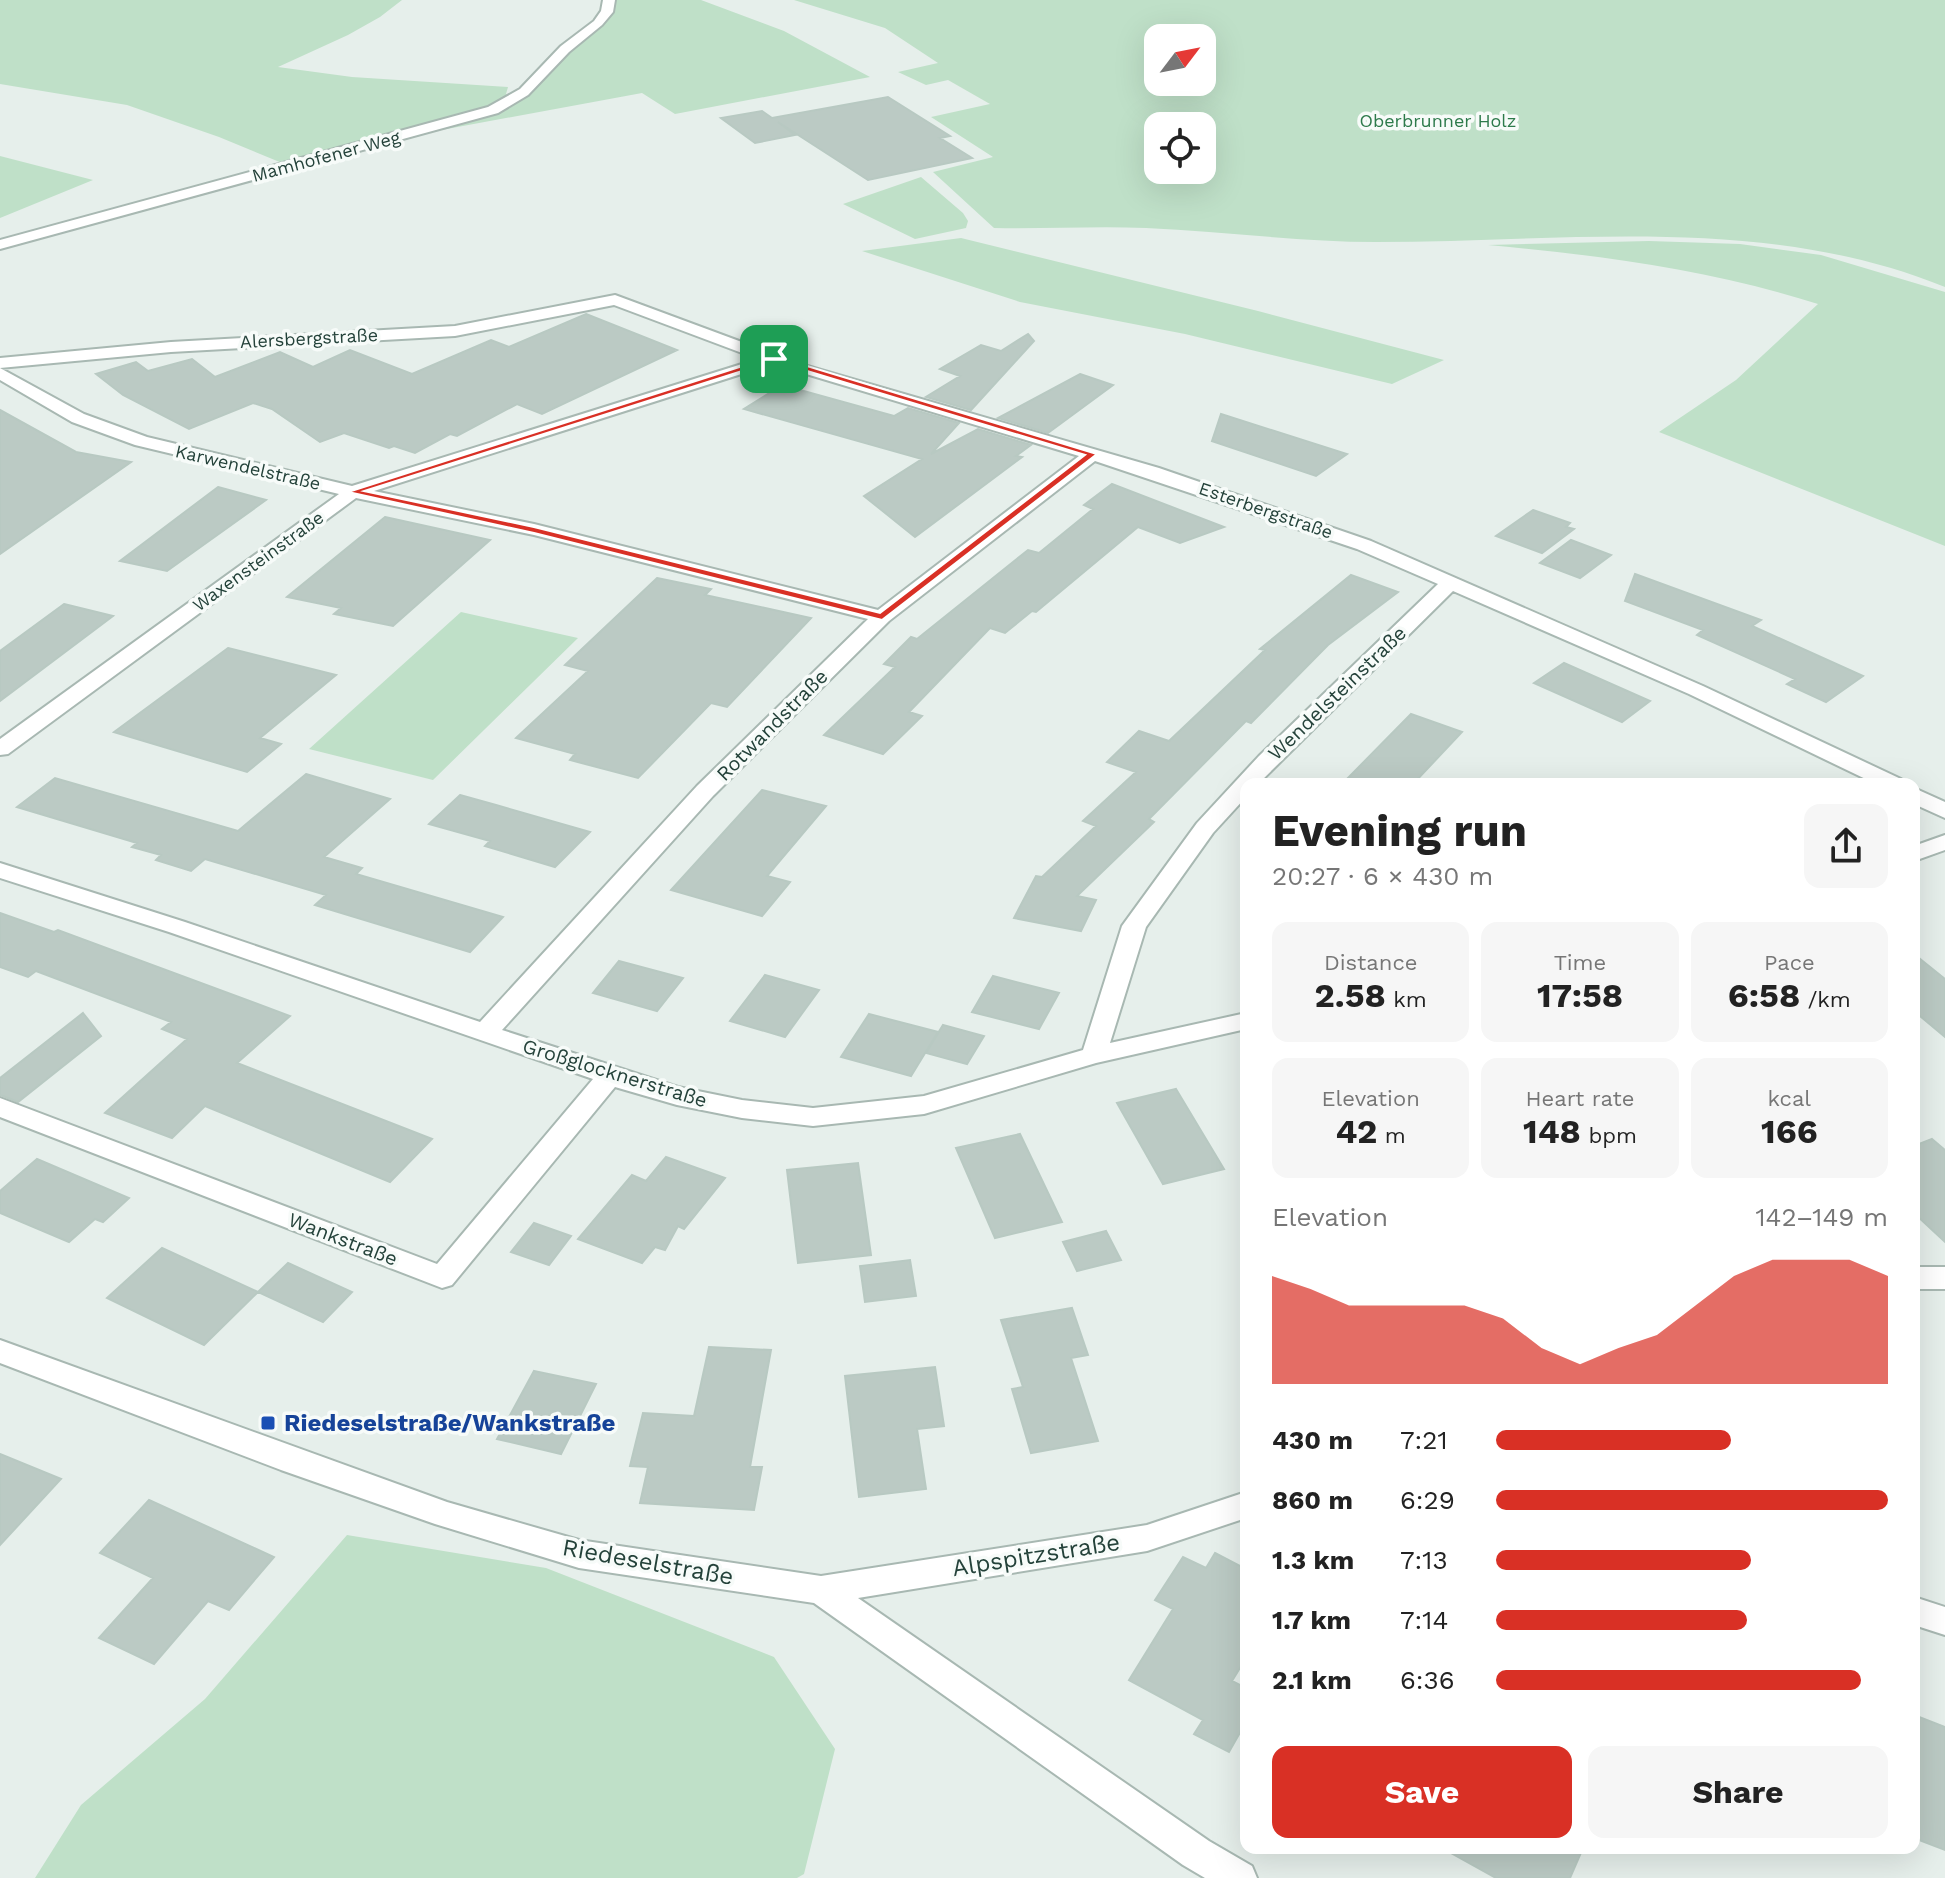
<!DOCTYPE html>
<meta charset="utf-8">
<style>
body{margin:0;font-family:"Work Sans",sans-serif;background:#f6f6f6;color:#222;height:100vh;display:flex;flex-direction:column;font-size:30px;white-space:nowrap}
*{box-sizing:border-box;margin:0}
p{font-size:26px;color:#767676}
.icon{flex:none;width:44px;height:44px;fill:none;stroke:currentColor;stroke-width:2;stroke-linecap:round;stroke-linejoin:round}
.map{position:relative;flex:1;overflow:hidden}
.sheet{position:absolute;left:1240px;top:778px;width:680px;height:1076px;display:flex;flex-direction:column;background:#fff;border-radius:16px;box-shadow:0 8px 32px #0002}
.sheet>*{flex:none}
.needle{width:52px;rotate:58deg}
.tools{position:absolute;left:1144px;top:24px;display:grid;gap:16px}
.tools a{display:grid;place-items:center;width:72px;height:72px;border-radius:16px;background:#fff;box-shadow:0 8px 32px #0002;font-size:40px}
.pin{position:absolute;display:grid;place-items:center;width:68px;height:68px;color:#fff;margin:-34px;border-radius:16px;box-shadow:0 4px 12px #0006}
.round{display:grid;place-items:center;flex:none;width:84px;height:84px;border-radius:16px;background:#f6f6f6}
.headline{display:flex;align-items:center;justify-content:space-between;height:136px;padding:0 32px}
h1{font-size:44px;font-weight:700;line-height:60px}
.stats{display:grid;grid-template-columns:repeat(3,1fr);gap:12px;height:136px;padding:8px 32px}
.stats div{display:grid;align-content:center;border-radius:16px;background:#f6f6f6;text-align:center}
.stats b{font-size:34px;font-weight:700}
.stats small{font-size:22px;font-weight:400}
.stats p{font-size:22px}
.chart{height:224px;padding:16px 32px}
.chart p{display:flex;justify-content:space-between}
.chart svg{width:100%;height:144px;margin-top:8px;fill:#d93025;opacity:.7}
.primary-button{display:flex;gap:16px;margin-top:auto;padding:16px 32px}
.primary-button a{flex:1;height:92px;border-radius:16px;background:#d93025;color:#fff;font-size:32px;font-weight:700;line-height:92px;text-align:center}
.primary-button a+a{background:#f6f6f6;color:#222}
ul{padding:0 32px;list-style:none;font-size:26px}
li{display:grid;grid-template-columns:128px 96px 1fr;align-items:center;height:60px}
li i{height:20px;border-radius:10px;background:#d93025}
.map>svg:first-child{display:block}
.green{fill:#bfe0c8;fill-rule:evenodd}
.building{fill:#bbcac4;stroke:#b8c9c2;stroke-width:2}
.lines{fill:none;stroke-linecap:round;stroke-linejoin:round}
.minor-casing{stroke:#a8b8b2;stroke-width:4}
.minor{fill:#fff;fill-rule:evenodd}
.route{fill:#d93025;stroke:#fff;stroke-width:2;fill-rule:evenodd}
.transit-dot{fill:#1a4fb4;stroke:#f7fbf9;stroke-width:3}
.labels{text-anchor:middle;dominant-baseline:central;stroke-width:7;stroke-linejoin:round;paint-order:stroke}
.far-park-label{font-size:18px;fill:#2d7a4b;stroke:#f7fbf9}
.far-street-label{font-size:18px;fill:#24423a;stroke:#f7fbf9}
.street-label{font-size:20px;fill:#24423a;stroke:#f7fbf9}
.near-transit-label{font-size:24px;font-weight:bold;fill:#164399;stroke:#f7fbf9;text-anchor:start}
.near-street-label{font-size:24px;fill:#24423a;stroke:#f7fbf9}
</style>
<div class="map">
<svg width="1945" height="1878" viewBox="0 0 1945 1878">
<rect width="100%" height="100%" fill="#e6efeb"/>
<path class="green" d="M0 0H402L380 17 348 35 278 67 352 77 508 87 506 94 509 98 489 109 282 163 219 137 127 105 0 84Z
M613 0H701L784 31 870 77 675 114 642 93 409 136 493 113 562 60 581 41Z
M794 0H1945V287C1763 213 1566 242 1376 242 1299 242 1222 231 1146 228 1095 226 1045 229 994 228L933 172 993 157 931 117 990 104 948 80 926 85 898 72 938 63 885 28ZM1158 38H1202V82H1158ZM1158 126H1202V170H1158Z
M0 156 93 180 0 218Z
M921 177 963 213 968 221 966 228 915 239 843 204Z
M961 238 1258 311 1444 360 1392 384 1185 334 1020 302 862 251Z
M1649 241 1740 244 1821 255 1945 292V546L1659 432 1736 380 1818 304C1711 270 1599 255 1488 245Z
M461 612 578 638 433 780 309 749Z
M347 1535 546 1568 774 1657 835 1749 804 1874 797 1878H35L81 1805 205 1699Z"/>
<path class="building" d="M888 97 950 136 940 138 972 158 868 180 778 122 795 135 755 143 721 118 762 111 772 118Z
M586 314 677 350 542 414 517 404 457 436 450 434 415 453 394 446 389 448 344 433 320 442 272 409 253 403 189 429 123 395 96 374 136 362 148 371 192 359 215 377 280 352 313 367 350 350 412 374 491 340 509 347Z
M1028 334 1034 341 971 410 926 397 960 376 940 369 981 345 1001 351Z
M1080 374 1113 385 1048 433 998 418Z
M782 385 894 416 908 408 959 423 931 454 978 429 1031 445 1016 456 1022 457 915 537 864 496 922 459 744 409Z
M0 410 76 452 131 462 0 554Z
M1221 414 1347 454 1316 476 1212 441Z
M1112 484 1224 527 1180 543 1138 527 1036 612 1032 611 1005 633 990 628 909 712 922 716 883 754 824 735 895 667 884 664 911 637 917 639 1028 550 1039 553 1093 509 1084 505Z
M218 487 266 500 167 571 120 561Z
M1533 510 1570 523 1566 527 1574 529 1542 553 1496 536Z
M385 517 490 540 393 626 334 614 341 608 287 597Z
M1571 540 1611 555 1580 578 1540 563Z
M1635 574 1761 620 1752 626 1863 676 1826 702 1787 684 1795 679 1697 635 1703 630 1625 601Z
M1351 575 1398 592 1328 645 1251 723 1246 721 1149 819 1154 822 1077 896 1096 900 1081 931 1014 918 1036 876 1042 877 1096 826 1083 821 1136 772 1107 762 1139 731 1169 741 1265 650 1260 649Z
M657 578 711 589 705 595 811 618 727 707 711 703 638 778 570 760 575 754 516 738 588 671 565 665Z
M64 604 113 616 0 701V651Z
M228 648 336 675 260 738 281 744 247 772 114 732Z
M1564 663 1650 701 1622 722 1534 683Z
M1411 714 1462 732 1413 784H1342Z
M306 774 390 799 324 857 362 868 356 874 503 917 470 952 315 905 326 895 205 859 191 871 156 860 161 855 132 847 137 843 17 807 55 778 238 831Z
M762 790 826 806 767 876 790 882 762 916 671 890Z
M460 795 496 805 590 832 555 867 485 846 490 841 429 824Z
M0 913 54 932 58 930 290 1016 237 1063 432 1139 390 1182 205 1106 172 1138 105 1113 187 1039 162 1029 171 1022 36 971 28 977 0 967Z
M1914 954 1945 979V1037L1914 1011Z
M619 961 683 978 657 1011 593 993Z
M765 975 819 990 785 1037 730 1021Z
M993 976 1059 993 1039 1029 972 1012Z
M83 1013 101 1036 18 1102 0 1095V1078Z
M869 1014 938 1032 911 1076 841 1057Z
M943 1025 984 1036 967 1064 926 1053Z
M1176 1089 1224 1169 1163 1184 1117 1103Z
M1020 1134 1062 1222 995 1238 956 1148Z
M1932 1139 1945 1150V1242L1914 1213V1146Z
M666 1157 725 1178 684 1229 678 1226 665 1250 655 1247 642 1263 578 1239 632 1175 646 1181Z
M37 1159 129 1198 103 1222 95 1219 69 1242 0 1213V1191Z
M858 1163 871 1255 798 1263 787 1170Z
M534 1223 571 1236 549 1265 511 1252Z
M1106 1231 1121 1260 1077 1271 1063 1242Z
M162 1248 258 1292 204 1345 107 1298Z
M910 1260 916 1296 865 1302 860 1266Z
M288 1263 352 1292 323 1322 258 1292Z
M1072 1308 1088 1355 1071 1358 1098 1441 1031 1453 1012 1389 1023 1387 1001 1320Z
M709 1347 771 1350 750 1467H762L754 1510 640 1503 648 1467 630 1466 643 1413 694 1416Z
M935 1367 944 1426 917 1429 926 1489 859 1497 845 1376Z
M534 1371 596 1384 561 1454 497 1439Z
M0 1454 61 1479 0 1545Z
M149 1500 274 1557 229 1610 208 1601 154 1664 99 1638 153 1578 100 1553Z
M1215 1553 1246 1569V1658L1232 1681 1246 1688V1722L1229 1752 1194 1734 1203 1720 1129 1680 1173 1609 1155 1600 1183 1557 1206 1568Z
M1914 1715 1945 1727V1850L1914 1838Z
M1442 1848H1583L1570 1878H1496Z"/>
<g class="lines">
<g class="minor-casing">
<path id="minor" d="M603 0H615L613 12 602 25 569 52 528 95 498 113 0 249V240L488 107 520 89 561 46 594 21 601 11Z
M615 295 804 365 1159 468 1371 541 1703 686 1901 779 1904 784H1876L1689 694 1453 591 1258 784H1246V797L1213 833 1146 927 1110 1043 1246 1013V1029L1096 1063 924 1114 813 1126 742 1118 677 1105 615 1087 452 1285 442 1288 0 1117V1098L437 1264 593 1079 169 932 0 878V863L185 922 480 1022 697 786 868 619 534 535 356 498 8 754 0 755V739L339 494 135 445 72 422 0 380V368L84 414 147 437 352 486 758 359 614 305 455 336 171 352 0 368V358L171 342 455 326ZM773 364 1079 456 878 610 534 524 374 491ZM1095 461 1357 549 1438 584 1259 756 1197 823 1122 926 1083 1050 924 1096 813 1108 742 1100 678 1087 502 1030 713 796 889 621Z
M1914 788 1945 802V818L1914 804Z
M1945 835V850L1914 861V846Z
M1914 1267H1945V1289H1914Z
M0 1340 447 1502 579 1540 821 1576 1147 1525 1246 1492V1518L1147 1551 858 1598 1209 1841 1252 1866 1257 1878H1205L1183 1865 814 1603 579 1568 435 1524 281 1470 0 1363Z
M1914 1597 1945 1607V1635L1914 1625Z"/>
</g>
<use href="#minor" class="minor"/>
</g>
<path class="route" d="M774 356 1097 454 882 620 534 533 348 492ZM774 361 1085 455 880 613 534 527 364 491Z"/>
<rect class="transit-dot" x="260" y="1415" width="16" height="16" rx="4"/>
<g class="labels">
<g class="far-park-label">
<text x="1438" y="120">Oberbrunner Holz</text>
</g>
<g class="far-street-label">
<text transform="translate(326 156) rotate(-15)">Mamhofener Weg</text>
<text transform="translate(309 338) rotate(-3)">Alersbergstraße</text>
<text transform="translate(248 467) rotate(13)">Karwendelstraße</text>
<text transform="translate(1266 510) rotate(19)">Esterbergstraße</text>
<text transform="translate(258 561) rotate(-36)">Waxensteinstraße</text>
</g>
<g class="street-label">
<text transform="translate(1337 693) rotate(-44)">Wendelsteinstraße</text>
<text transform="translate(772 725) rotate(-45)">Rotwandstraße</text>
<text transform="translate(615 1073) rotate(17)">Großglocknerstraße</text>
<text transform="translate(343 1239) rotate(21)">Wankstraße</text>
</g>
<g class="near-transit-label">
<text x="284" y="1423">Riedeselstraße/Wankstraße</text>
</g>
<g class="near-street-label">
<text transform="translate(1036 1555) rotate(-9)">Alpspitzstraße</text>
<text transform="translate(648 1562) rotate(10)">Riedeselstraße</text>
</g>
</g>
</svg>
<div class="tools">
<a><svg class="needle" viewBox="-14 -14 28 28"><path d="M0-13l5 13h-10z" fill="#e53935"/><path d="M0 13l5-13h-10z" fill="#767676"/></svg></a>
<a><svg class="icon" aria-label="locate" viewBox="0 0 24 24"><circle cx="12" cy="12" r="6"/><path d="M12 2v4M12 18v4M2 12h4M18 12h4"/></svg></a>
</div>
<div class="pin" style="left:774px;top:359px;background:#1e9e55"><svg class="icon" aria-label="arrive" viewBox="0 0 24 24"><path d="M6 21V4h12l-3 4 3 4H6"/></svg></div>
<section class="sheet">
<div class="headline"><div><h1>Evening run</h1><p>20:27 · 6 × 430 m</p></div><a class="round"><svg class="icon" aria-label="share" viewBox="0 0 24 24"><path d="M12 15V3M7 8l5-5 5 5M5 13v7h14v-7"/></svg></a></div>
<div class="stats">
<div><p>Distance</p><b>2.58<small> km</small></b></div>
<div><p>Time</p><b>17:58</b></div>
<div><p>Pace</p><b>6:58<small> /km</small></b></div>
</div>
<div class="stats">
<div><p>Elevation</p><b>42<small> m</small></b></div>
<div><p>Heart rate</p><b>148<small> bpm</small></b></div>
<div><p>kcal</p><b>166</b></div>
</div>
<div class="chart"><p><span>Elevation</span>142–149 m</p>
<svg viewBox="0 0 160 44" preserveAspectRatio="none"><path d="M0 44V11L10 15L20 20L30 20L40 20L50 20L60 24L70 33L80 38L90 33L100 29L110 20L120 11L130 6L140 6L150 6L160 11V44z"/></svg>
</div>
<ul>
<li><b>430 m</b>7:21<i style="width:60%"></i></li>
<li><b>860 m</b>6:29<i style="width:100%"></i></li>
<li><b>1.3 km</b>7:13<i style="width:65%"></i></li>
<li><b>1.7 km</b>7:14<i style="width:64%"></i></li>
<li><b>2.1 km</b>6:36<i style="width:93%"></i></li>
</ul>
<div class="primary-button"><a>Save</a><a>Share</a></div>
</section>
</div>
